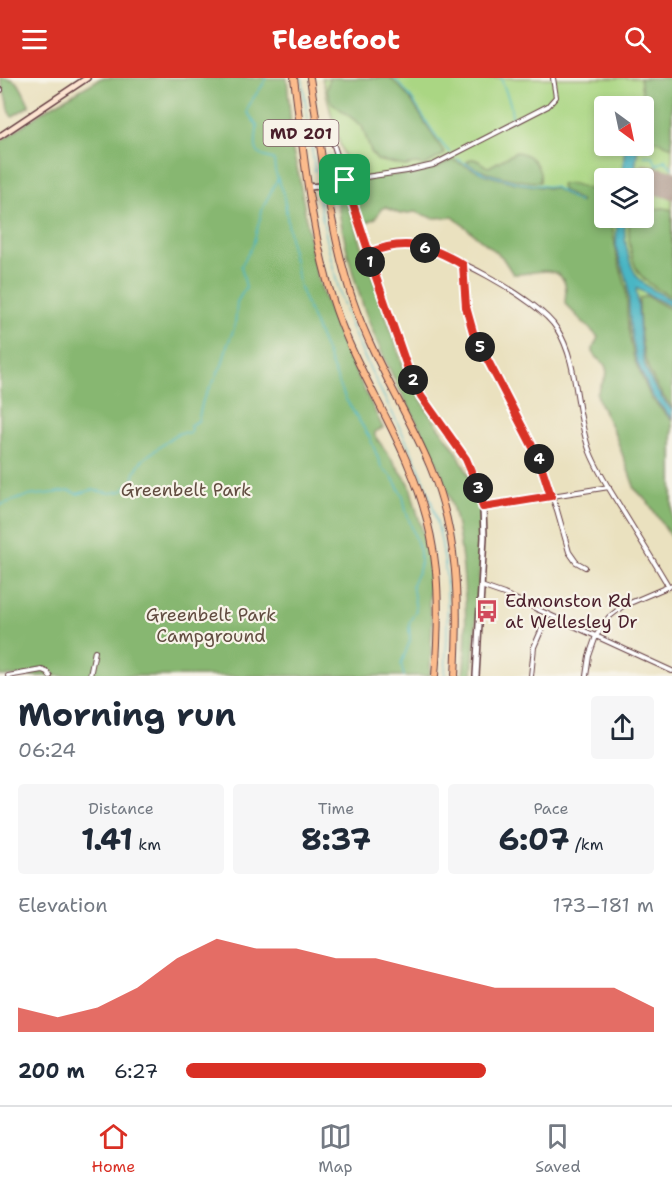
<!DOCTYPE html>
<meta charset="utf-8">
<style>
body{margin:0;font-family:"Shantell Sans",sans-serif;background:#f6f6f7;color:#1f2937;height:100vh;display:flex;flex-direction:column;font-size:22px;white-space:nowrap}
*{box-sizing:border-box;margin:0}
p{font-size:20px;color:#747a83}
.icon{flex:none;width:33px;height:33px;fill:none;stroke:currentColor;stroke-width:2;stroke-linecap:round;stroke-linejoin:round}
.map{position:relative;height:598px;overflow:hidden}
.side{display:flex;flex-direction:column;background:#fff;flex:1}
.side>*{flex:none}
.needle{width:39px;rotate:147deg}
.controls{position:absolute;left:594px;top:18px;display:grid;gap:12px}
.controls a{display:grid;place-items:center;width:60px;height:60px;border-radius:6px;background:#fff;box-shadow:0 3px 9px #0003;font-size:30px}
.pin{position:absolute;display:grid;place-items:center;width:51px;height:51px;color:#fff;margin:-26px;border-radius:12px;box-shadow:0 3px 9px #0006}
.km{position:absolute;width:30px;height:30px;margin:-15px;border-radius:50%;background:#222;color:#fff;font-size:16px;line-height:30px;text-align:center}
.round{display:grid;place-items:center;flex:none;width:63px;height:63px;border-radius:6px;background:#f6f6f7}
.overview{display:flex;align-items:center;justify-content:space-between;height:102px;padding:0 18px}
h1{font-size:33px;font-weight:700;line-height:45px}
.figures{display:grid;grid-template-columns:repeat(3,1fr);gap:9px;height:102px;padding:6px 18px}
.figures div{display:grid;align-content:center;border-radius:6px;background:#f6f6f7;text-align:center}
.figures b{font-size:30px;font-weight:700}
.figures small{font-size:16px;font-weight:400}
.figures p{font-size:16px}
.chart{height:168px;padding:12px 18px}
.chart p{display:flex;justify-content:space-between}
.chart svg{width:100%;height:108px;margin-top:6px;fill:#d93025;opacity:.7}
ul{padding:0 18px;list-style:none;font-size:20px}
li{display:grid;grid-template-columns:96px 72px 1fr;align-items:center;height:45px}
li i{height:15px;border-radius:8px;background:#d93025}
header{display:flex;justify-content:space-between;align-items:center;height:78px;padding:0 18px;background:#d93025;color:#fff;font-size:27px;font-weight:700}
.menu{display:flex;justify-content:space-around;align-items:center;height:84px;border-top:2px solid #e0e1e3;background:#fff;font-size:16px;color:#747a83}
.menu a{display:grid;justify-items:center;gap:3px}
.menu .selected{color:#d93025}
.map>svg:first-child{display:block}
.green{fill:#aad683;stroke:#7a7a57;stroke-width:1.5;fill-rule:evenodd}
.forest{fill:#87b771;stroke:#686b4e;stroke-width:1.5}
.water{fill:#49b6c4;stroke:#4a6a78;stroke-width:1.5}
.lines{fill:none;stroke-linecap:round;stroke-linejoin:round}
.stream{stroke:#49b6c4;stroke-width:1.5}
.runway{stroke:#9a8075;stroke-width:28}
.minor-casing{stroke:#623c41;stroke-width:6}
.tertiary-casing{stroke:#623c41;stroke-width:8}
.secondary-casing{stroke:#623c41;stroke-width:8}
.primary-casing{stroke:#623c41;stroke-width:8}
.minor{stroke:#fff;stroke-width:4}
.tertiary{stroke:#fff;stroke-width:5}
.secondary{stroke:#fde4d1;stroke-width:5}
.primary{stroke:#fbbb8c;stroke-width:6}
.route-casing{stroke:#fff;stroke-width:12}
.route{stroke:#d93025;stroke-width:8}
.labels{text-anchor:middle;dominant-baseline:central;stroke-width:4.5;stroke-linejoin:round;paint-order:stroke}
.shield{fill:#f7f3e8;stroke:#7e5f64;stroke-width:1.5}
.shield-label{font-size:16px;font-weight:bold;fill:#4a1f2b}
.park-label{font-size:18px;fill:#624d41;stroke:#f7f3e8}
.poi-label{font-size:18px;fill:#4a1f2b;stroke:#f7f3e8;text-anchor:start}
</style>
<header><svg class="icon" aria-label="menu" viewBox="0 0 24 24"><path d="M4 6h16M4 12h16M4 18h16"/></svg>Fleetfoot<svg class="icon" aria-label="search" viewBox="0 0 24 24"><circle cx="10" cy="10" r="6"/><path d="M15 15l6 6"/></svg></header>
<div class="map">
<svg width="672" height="598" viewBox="0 0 672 598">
<rect width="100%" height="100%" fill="#f7f3e8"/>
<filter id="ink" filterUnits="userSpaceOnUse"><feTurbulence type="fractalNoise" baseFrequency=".0167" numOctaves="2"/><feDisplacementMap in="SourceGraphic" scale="12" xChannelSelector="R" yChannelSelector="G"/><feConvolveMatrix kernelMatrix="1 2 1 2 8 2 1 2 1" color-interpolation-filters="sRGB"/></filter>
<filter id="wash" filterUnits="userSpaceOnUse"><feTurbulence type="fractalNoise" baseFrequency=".008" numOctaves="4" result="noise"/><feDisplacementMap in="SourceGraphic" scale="24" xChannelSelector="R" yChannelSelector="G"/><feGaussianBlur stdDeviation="1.35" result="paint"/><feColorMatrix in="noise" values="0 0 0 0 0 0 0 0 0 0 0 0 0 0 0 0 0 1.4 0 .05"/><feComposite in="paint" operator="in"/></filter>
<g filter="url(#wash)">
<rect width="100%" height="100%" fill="#eae1bf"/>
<path class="green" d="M322 0H672V431L614 254 543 141 359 118 336 55ZM604 28H644V68H604ZM604 100H644V140H604Z"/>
<path class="forest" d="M0 0C21 0 20 9 29 26V28L13 38H11Z
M101 0H287L293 74 299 98 312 176 320 207 340 262 383 350 375 354V358L409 405 426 466 430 484 429 527 432 543 430 598H0V64L45 32Z
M329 0H390L401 10 411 22 445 76 425 87 414 86 405 88 377 82 371 74 362 48 331 24 327 12Z
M640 0H672V69L644 58V28Z
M516 74C531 75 542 89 540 104 526 105 475 95 467 84L471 81C479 80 482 88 489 89Z
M453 82 486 97 515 105 556 111 580 125 581 123 562 112 561 107C568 104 574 106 580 108 599 113 604 121 604 140H608L612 147 617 179 626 209 628 250 634 281 651 320 672 343V461L648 424 635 411 615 356 600 326 597 316 607 295C606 281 596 283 593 274 592 269 597 263 598 259L565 226C565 219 567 213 565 206 558 183 528 198 513 196L502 179 453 139 433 140 415 134 400 136 385 129 381 131 376 140 366 145C358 140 352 117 353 107 371 93 402 100 422 94 433 92 443 86 453 82Z
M340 117 346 121 404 290 428 334 457 374 476 412 480 426 481 474 472 598H463C469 547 465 466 449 417 435 373 409 332 389 290 363 237 346 180 337 121Z
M664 130 672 132V219C662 214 651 208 643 200 630 187 627 157 630 140H644V132Z
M647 218 672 232V329C644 298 639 265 639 224L640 220Z"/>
<path class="water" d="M625 68H638L634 100H622Z
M617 140H626C622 156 628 189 640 202 648 211 662 216 672 222V229L636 210C643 262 633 290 672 332V341L652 318 636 282 630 248 628 206 616 171Z"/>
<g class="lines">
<path class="stream" d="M266 0C262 13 249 20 247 34L257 47C258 56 250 75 265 79 268 80 271 80 274 82L275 93 284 118 292 174 300 210 345 320 370 360 382 390 392 399 403 418 406 433 420 473V490L412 506 416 532 409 545 410 563 401 586 404 598
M302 0 315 93
M394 0C417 21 428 53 450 75
M501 0 510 25 513 43
M644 78H652L657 87 665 82 672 90
M457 81 483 95 520 105 554 109 579 124
M318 115C327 166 337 217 358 265 384 325 421 379 437 444 451 498 448 544 445 598
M216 298 222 287 227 268 235 248 237 224 246 209 241 188 253 167 263 129 278 100
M0 427 27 418 70 413 77 416 92 412 110 415 123 413 127 407 133 404C135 384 146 379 161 368 170 361 176 352 189 355L191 352 190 347 198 343 203 322 215 301"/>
<path class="runway" d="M645 100 672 107"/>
</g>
</g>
<g filter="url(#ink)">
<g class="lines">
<g class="minor-casing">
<path id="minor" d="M0 12H1
M329 52 345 102 407 93 433 87 548 28 556 19 553 0
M369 175C382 170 394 165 408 166 443 170 539 221 557 251 579 285 575 336 590 374 598 394 610 412 621 430 637 456 653 482 669 509
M463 188 466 229 473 254 539 382 557 432 569 474 576 484 585 489
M483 429 609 409
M481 508 504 516 672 593
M8 598 42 592 47 594 50 598
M90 598 95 573
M531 598 534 569 548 537
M586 598 589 578 596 558 609 539 623 528 672 507"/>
</g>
<g class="tertiary-casing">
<path id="tertiary" d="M345 102 393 252 409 294 421 318 466 382 479 412 483 429 484 459 476 598
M327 107C332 101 337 99 345 102
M309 109 343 106 345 102"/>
</g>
<g class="secondary-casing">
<path id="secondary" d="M0 58 87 0"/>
</g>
<g class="primary-casing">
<path id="primary" d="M294 0C304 78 311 158 336 232 355 287 387 335 409 389 440 462 441 520 435 598
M310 0C322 74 329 152 353 223 373 281 406 332 430 388 459 458 459 524 455 598"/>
</g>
<use href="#minor" class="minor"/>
<use href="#tertiary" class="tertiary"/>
<use href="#secondary" class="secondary"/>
<use href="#primary" class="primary"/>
</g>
</g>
<g class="lines" filter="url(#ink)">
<g class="route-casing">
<path id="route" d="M345 102C337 99 332 101 327 106L331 108 343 106 345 102 369 175 370 182 409 294 421 318 466 381 479 412 483 429 551 418 539 381 473 254 466 229 463 187C430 167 404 160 369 175L347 108 345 102"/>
</g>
<use href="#route" class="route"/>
</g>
<defs>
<g id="bus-bare" transform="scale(1.8)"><path d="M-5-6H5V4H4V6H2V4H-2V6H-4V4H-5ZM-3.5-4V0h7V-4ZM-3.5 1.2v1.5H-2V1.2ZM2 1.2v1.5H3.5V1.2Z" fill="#d1495b" stroke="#f7f3e8" stroke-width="2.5" paint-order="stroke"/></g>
</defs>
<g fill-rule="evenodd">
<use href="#bus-bare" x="487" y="533"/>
</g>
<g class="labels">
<rect class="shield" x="263.5" y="42" width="75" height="26" rx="4.5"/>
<g class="shield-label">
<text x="301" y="55">MD 201</text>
</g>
<g class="park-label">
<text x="186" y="412">Greenbelt Park</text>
<text x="211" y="537">Greenbelt Park<tspan x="211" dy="21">Campground</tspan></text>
</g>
<g class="poi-label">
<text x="505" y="523">Edmonston Rd<tspan x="505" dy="21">at Wellesley Dr</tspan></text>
</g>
</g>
</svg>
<div class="controls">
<a><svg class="needle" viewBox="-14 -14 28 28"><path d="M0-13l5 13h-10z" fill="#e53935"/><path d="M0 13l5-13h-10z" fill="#747a83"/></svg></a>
<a><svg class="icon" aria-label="layers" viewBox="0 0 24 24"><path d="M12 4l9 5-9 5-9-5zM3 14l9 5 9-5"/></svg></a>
</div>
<div class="pin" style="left:345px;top:102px;background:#1e9e55"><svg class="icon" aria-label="arrive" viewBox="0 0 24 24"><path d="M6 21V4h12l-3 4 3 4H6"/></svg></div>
<b class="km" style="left:370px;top:184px">1</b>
<b class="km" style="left:413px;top:302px">2</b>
<b class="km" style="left:478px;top:410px">3</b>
<b class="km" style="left:539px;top:381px">4</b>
<b class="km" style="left:480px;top:269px">5</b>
<b class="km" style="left:425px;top:170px">6</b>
</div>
<section class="side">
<div class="overview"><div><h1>Morning run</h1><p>06:24</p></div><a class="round"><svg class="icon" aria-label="share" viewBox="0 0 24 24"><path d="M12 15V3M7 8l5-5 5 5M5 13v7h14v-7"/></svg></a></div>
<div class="figures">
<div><p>Distance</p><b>1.41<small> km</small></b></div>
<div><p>Time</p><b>8:37</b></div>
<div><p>Pace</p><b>6:07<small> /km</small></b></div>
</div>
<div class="chart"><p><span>Elevation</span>173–181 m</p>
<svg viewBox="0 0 160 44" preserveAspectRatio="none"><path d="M0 44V34L10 38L20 34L30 26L40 14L50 6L60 10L70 10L80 14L90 14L100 18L110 22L120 26L130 26L140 26L150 26L160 34V44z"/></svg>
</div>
<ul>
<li><b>200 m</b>6:27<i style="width:64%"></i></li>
</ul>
</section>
<nav class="menu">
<a class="selected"><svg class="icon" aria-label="home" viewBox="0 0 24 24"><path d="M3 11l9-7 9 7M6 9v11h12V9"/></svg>Home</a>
<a><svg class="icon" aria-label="map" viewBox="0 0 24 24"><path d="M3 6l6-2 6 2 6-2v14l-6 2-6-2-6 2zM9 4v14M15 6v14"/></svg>Map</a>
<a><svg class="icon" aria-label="saved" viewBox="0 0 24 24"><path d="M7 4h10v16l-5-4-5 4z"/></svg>Saved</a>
</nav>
